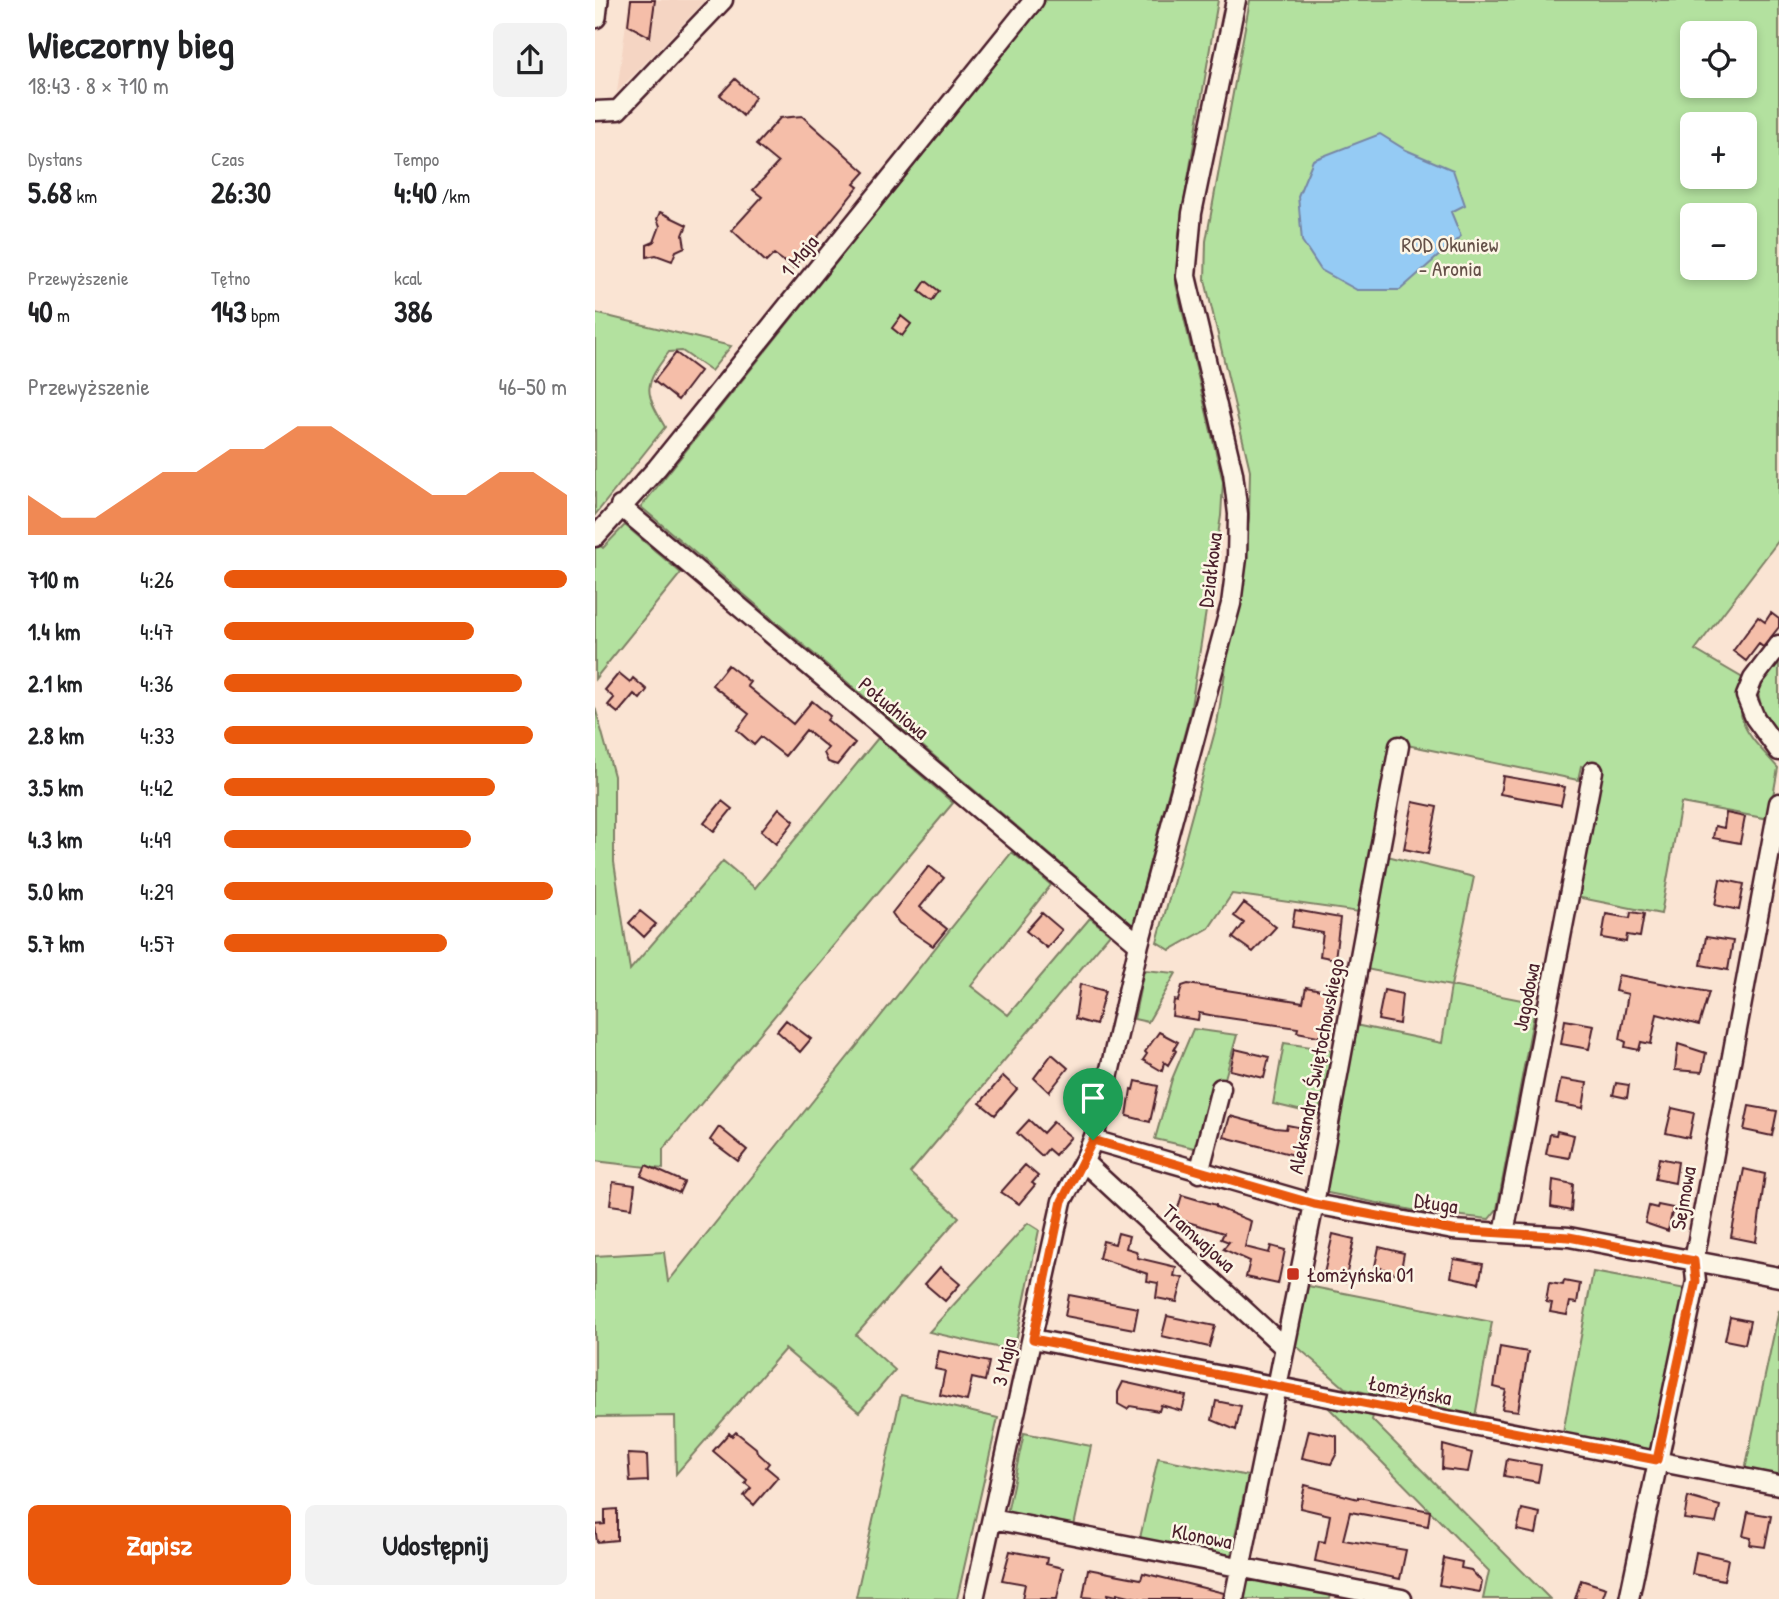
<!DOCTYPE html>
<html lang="pl">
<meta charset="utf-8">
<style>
body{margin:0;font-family:"Patrick Hand",sans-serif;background:#f2f2f2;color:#202124;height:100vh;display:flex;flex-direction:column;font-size:26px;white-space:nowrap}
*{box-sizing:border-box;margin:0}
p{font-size:23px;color:#757577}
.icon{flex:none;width:38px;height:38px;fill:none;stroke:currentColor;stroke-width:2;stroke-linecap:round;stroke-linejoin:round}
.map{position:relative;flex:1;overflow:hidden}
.drawer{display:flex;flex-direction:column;background:#fff;width:595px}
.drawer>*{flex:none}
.fabs{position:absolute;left:1085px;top:21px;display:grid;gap:14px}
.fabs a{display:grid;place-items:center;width:77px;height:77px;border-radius:10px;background:#fff;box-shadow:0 4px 10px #0003;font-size:35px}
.pin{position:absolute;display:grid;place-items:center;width:60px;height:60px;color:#fff;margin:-72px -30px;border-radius:50% 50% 50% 0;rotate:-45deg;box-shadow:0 0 7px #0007}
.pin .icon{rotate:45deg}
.round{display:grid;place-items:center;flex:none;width:74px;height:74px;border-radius:10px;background:#f2f2f2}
.head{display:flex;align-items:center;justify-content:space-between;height:119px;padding:0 28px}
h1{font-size:38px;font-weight:800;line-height:52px}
.metrics{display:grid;grid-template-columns:repeat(3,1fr);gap:10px;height:119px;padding:7px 28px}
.metrics div{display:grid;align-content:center}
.metrics b{font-size:30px;font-weight:800}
.metrics small{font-size:19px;font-weight:400}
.metrics p{font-size:19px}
.chart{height:196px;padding:14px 28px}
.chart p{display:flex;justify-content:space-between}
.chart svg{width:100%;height:126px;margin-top:7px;fill:#ea580c;opacity:.7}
.button{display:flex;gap:14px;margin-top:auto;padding:14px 28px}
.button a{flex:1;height:80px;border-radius:10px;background:#ea580c;color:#fff;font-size:28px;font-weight:800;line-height:80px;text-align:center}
.button a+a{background:#f2f2f2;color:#202124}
ul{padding:0 28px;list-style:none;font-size:23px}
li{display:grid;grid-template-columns:112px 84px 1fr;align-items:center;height:52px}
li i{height:18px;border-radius:9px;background:#ea580c}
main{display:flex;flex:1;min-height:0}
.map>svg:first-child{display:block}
.built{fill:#f5d5c3}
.green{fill:#b3e19f;stroke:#7e8065;stroke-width:2;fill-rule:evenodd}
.water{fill:#95cbf4;stroke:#7786a4;stroke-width:2}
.building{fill:#f5bea9;stroke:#4a1f2b;stroke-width:2}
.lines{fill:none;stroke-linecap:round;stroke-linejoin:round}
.minor-casing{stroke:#4a1f2b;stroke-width:23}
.major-casing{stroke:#4a1f2b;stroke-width:26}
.minor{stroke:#fcf5e5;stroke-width:18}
.major{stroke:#fcf5e5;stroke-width:21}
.route-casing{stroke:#fff;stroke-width:14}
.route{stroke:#ea580c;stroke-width:9}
.poi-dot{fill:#c8321e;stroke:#fcf5e5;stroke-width:2.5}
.labels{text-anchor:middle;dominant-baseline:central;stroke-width:5;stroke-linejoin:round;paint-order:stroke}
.park-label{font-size:21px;fill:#645048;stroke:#fcf5e5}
.street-label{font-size:21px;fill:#4a1f2b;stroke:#fcf5e5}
.poi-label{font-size:21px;fill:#4a1f2b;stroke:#fcf5e5;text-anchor:start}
</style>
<main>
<section class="drawer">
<div class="head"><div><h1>Wieczorny bieg</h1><p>18:43 · 8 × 710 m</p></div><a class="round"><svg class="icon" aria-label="share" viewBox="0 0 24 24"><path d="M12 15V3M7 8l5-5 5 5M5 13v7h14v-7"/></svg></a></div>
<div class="metrics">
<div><p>Dystans</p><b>5.68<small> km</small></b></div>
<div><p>Czas</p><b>26:30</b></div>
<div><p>Tempo</p><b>4:40<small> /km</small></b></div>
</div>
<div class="metrics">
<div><p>Przewyższenie</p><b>40<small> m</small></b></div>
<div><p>Tętno</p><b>143<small> bpm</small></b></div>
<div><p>kcal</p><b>386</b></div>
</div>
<div class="chart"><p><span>Przewyższenie</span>46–50 m</p>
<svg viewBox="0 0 160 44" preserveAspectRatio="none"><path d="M0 44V30L10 38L20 38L30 30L40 22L50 22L60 14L70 14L80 6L90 6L100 14L110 22L120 30L130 30L140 22L150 22L160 30V44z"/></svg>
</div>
<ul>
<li><b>710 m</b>4:26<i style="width:100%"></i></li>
<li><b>1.4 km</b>4:47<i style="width:73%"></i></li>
<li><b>2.1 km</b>4:36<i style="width:87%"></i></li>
<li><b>2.8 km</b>4:33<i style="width:90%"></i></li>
<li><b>3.5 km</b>4:42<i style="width:79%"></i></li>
<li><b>4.3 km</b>4:49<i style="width:72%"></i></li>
<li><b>5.0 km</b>4:29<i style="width:96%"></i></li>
<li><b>5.7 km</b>4:57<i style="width:65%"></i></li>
</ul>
<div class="button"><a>Zapisz</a><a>Udostępnij</a></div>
</section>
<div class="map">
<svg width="1184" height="1599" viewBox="0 0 1184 1599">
<rect width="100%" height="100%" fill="#fae4d3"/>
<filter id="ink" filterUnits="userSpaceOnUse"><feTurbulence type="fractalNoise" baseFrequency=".0143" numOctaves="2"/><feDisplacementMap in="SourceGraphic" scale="14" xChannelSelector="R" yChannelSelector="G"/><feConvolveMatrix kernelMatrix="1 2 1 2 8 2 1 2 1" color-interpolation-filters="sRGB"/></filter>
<g filter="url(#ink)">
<path class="built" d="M34 0H111L22 92Z"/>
<path class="green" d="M451 0H623L584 233 581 284 628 482 626 516 595 713 538 925 46 507Z
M655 0H1184V540L1100 650 1151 680C1135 723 1156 737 1183 768L1174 819 1086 803 1066 914 981 897 1003 771 986 766 983 780 797 742 764 912 637 894 614 928 575 950 562 942 622 724 654 518 655 470 610 280 611 241ZM1097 33H1150V86H1097ZM1097 124H1150V177H1097ZM1097 215H1150V268H1097Z
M0 313 136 346 116 371 87 351 74 352C48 386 49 391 70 427L0 515Z
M30 525 86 573 0 679V548L3 544 8 548Z
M1184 654V735L1167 709 1161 686Z
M0 707 19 776V862L35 970 128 861 160 888 283 738 358 803 68 1149V1169L0 1161Z
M417 852 456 885 376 986 413 1015 495 918 515 934 315 1173 364 1217 261 1335 300 1370 264 1412 190 1349 81 1474 80 1416 0 1417V1256L69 1252 73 1282Z
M792 856 879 877 856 986 941 1003 902 1209 894 1219 822 1211 728 1192 760 1025 847 1043 856 986 771 969Z
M549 970 581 973 553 1022 539 1019Z
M598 1029 642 1035 629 1082 604 1149 560 1139 577 1079Z
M689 1043 737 1050 724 1115 678 1104Z
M433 1223 444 1230 419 1351 334 1332Z
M998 1272 1091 1289 1056 1451 968 1433Z
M713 1286 897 1322 880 1417 750 1388 699 1344Z
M1184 1310V1476L1150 1470Z
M306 1395 403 1418 362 1599 261 1597Z
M733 1407 778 1416 777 1420 955 1599H888L894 1571Z
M429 1433 496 1446 479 1526 412 1513Z
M563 1458 653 1476 636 1555 545 1538Z
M652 1578 736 1595 735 1599H647Z"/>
<path class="water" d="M785 134 811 150 858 170 870 205 856 212 866 236 805 290H762L726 270 707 241 703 196 718 160Z"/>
<path class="building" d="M36 0H60L55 37 33 25Z
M140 79 160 97 148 116 125 95Z
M207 116 270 172 259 184 263 187 198 268 179 254 171 262 137 230 167 197 158 190 183 163 161 145 185 118Z
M65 212 92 225 88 235 90 247 81 251 77 261 61 255 52 257V245L59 242 65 226 62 219Z
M331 281 344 291 337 301 324 291Z
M306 316 316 324 307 336 297 328Z
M81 353 105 371 83 400 59 381Z
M1176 613 1184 619V627L1168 647 1164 644 1151 661 1138 651 1163 617 1170 622Z
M133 665 155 682 152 686 198 724 217 701 235 716 232 720 260 743 242 765 233 762 229 753 233 748 211 730 190 756 166 737 159 745 142 730 154 714 117 685Z
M24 673 35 682 38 678 52 690 45 699 39 694 23 713 13 705 19 698 10 690Z
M908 776 970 787 966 805 905 794Z
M127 801 137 809 119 831 109 823Z
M818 802 842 807 833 854 809 849Z
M184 808 199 821 181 844 166 831Z
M1131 813 1150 817 1145 843 1118 838 1120 826 1129 828Z
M334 866 349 878 325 907 352 929 338 946 304 923 297 913Z
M1125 879 1149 884 1144 910 1120 905Z
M649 903 681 927 658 952 638 938 649 923 639 916Z
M700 910 745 918 740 959 725 956 728 933 697 927Z
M45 911 61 924 49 937 34 923Z
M1036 912 1049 914 1045 937 1032 935 1031 942 1007 938 1011 914 1035 918Z
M447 913 467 930 452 948 431 931Z
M1111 937 1138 941 1133 970 1106 965Z
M1023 975 1114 992 1104 1025 1062 1014 1056 1044 1046 1042 1044 1050 1030 1047 1031 1042 1025 1039 1033 994 1020 991Z
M485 984 510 991 501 1025 480 1019Z
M593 984 708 1002 711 987 736 992 728 1037 702 1032 703 1028 620 1016 604 1013 603 1020 577 1016 579 1000 583 1001 587 986Z
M789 990 807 994 804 1024 783 1020Z
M191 1020 216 1039 205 1052 182 1031Z
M970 1020 999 1025 994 1049 966 1044Z
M564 1032 583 1042 579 1049 581 1051 573 1065 569 1062 567 1071 548 1060 552 1054 550 1052Z
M1083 1044 1111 1053 1107 1072 1080 1070Z
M640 1049 674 1057 669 1078 635 1070Z
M457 1054 473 1068 454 1092 439 1078Z
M408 1076 422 1089 400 1115 385 1103Z
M966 1079 992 1083 988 1108 961 1103Z
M541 1081 563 1086 555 1122 532 1116 536 1089 539 1090Z
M1021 1083 1034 1085 1032 1098 1018 1095Z
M1154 1106 1182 1111 1177 1136 1149 1130Z
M1077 1108 1099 1113 1094 1138 1071 1133Z
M635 1116 680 1128 691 1129 692 1125 708 1128 703 1156 629 1137Z
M434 1120 448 1133 458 1122 476 1137 460 1155 453 1149 447 1156 422 1133Z
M124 1127 152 1150 143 1161 115 1140Z
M962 1131 979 1135 974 1158 951 1154 955 1134 961 1135Z
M1064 1158 1083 1162 1080 1183 1060 1179Z
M51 1165 89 1182 84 1193 46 1176Z
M430 1165 443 1176 437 1183 440 1185 424 1204 406 1192Z
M1149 1169 1170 1174 1161 1242 1136 1237Z
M958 1180 978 1184 976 1211 956 1207Z
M18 1182 40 1185 37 1208 15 1205Z
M587 1195 621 1205V1207L656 1221 650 1247 674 1253 676 1246 690 1250 683 1284 651 1277 655 1261 628 1249 634 1242 626 1239 629 1233 580 1218Z
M1063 1205 1078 1208 1073 1231 1050 1223 1054 1206 1062 1208Z
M523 1233 534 1236 531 1248 541 1251 543 1258 581 1267 579 1276 588 1278 582 1302 561 1298 563 1283 552 1281 553 1274 504 1258 508 1241 520 1244Z
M738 1234 759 1239 750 1282 728 1278Z
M784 1247 809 1253 805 1275 780 1266Z
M859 1259 888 1264 884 1283 856 1277Z
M345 1267 365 1284 350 1301 330 1284Z
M969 1281 985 1284 982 1303 975 1302 972 1315 955 1312 957 1303 951 1302 954 1283 968 1285Z
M474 1295 543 1308 539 1329 470 1316Z
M572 1316 620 1326 614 1347 567 1336Z
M1135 1317 1155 1321 1150 1344 1130 1340Z
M905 1347 933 1352 923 1411 907 1409 911 1390 899 1387Z
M344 1351 394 1362 390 1381 377 1378 372 1401 345 1395 350 1371 340 1369Z
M528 1382 591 1396 587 1411 566 1405 564 1411 535 1406 532 1409 523 1404V1392Z
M621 1401 646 1406 641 1430 617 1420Z
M714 1430 742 1436V1453L736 1464 707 1458Z
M141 1432 161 1448 162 1452 174 1463 171 1467 183 1477 159 1505 149 1496 156 1488 150 1483 152 1480 118 1451 134 1433 137 1436Z
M848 1445 877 1453 873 1472 847 1469Z
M33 1454 52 1455 53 1481 35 1482Z
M912 1459 946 1465 943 1482 909 1476Z
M710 1485 763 1499V1497L835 1511 833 1526 755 1512 748 1540 811 1550 805 1579 720 1561 724 1541 730 1542 735 1515 705 1508Z
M1093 1497 1125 1506 1121 1523 1089 1519Z
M22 1509V1540L2 1542 0 1525 10 1524V1510Z
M927 1509 945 1513 941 1534 922 1530Z
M1153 1512 1176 1516 1170 1547 1155 1545 1156 1538 1148 1536Z
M415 1551 452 1558 451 1564 468 1568 462 1599H427L430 1584 407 1580Z
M1101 1552 1133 1559 1129 1580 1097 1574Z
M849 1558 867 1562 866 1568 876 1570 887 1582 885 1592 844 1585Z
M493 1569 546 1579 548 1573 629 1593 628 1599H547L522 1593V1596L513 1594 512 1599 488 1597Z
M986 1580 1011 1588 1007 1599H980Z"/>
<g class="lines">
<g class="minor-casing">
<path id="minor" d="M0 111 23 110 128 0
M25 506 544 944
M0 537 62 468 439 0
M1184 645 1158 679 1151 696 1160 718 1184 751
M498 1140 719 1204 858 1230 974 1237 1184 1277
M489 1162 690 1348
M604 1173 626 1088
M909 1233 998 771
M438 1339 1184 1485
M397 1519 807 1599
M379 1599 467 1201 491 1157 500 1134 544 944 636 604 642 558 643 514 638 473 591 276 597 213 641 0
M639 1599 719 1204 804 746
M1034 1599 1101 1281 1099 1261 1184 803"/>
</g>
<g class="major-casing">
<path id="major" d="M0 17 2 0"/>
</g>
<use href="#minor" class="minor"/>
<use href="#major" class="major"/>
</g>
</g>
<g class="lines" filter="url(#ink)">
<g class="route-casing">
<path id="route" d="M498 1140 719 1204 858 1230 974 1237 1099 1261 1101 1281 1062 1460 438 1339 467 1201Z"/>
</g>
<use href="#route" class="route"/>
</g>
<rect class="poi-dot" x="691" y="1267" width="14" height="14" rx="3.5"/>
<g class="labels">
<g class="park-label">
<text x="855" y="244">ROD Okuniew<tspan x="855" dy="24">- Aronia</tspan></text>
</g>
<g class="street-label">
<text transform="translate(204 256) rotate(-51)">1 Maja</text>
<text transform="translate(615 570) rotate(-83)">Działkowa</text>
<text transform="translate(299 708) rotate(40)">Południowa</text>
<text transform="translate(931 997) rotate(-79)">Jagodowa</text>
<text transform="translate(721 1066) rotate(-79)">Aleksandra Świętochowskiego</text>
<text transform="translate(1088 1198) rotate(-80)">Sejmowa</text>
<text transform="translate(841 1203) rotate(9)">Długa</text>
<text transform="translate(604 1238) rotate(42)">Tramwajowa</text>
<text transform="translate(409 1362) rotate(-77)">3 Maja</text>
<text transform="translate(815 1390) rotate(11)">Łomżyńska</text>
<text transform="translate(607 1536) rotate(11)">Klonowa</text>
</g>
<g class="poi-label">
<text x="712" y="1274">Łomżyńska 01</text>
</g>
</g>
</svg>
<div class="fabs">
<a><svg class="icon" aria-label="locate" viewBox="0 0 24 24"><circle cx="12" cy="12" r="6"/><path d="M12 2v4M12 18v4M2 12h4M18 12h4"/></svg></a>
<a>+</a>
<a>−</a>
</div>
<div class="pin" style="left:498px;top:1140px;background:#1e9e55"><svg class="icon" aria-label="arrive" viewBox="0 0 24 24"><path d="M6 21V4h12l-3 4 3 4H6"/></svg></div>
</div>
</main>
